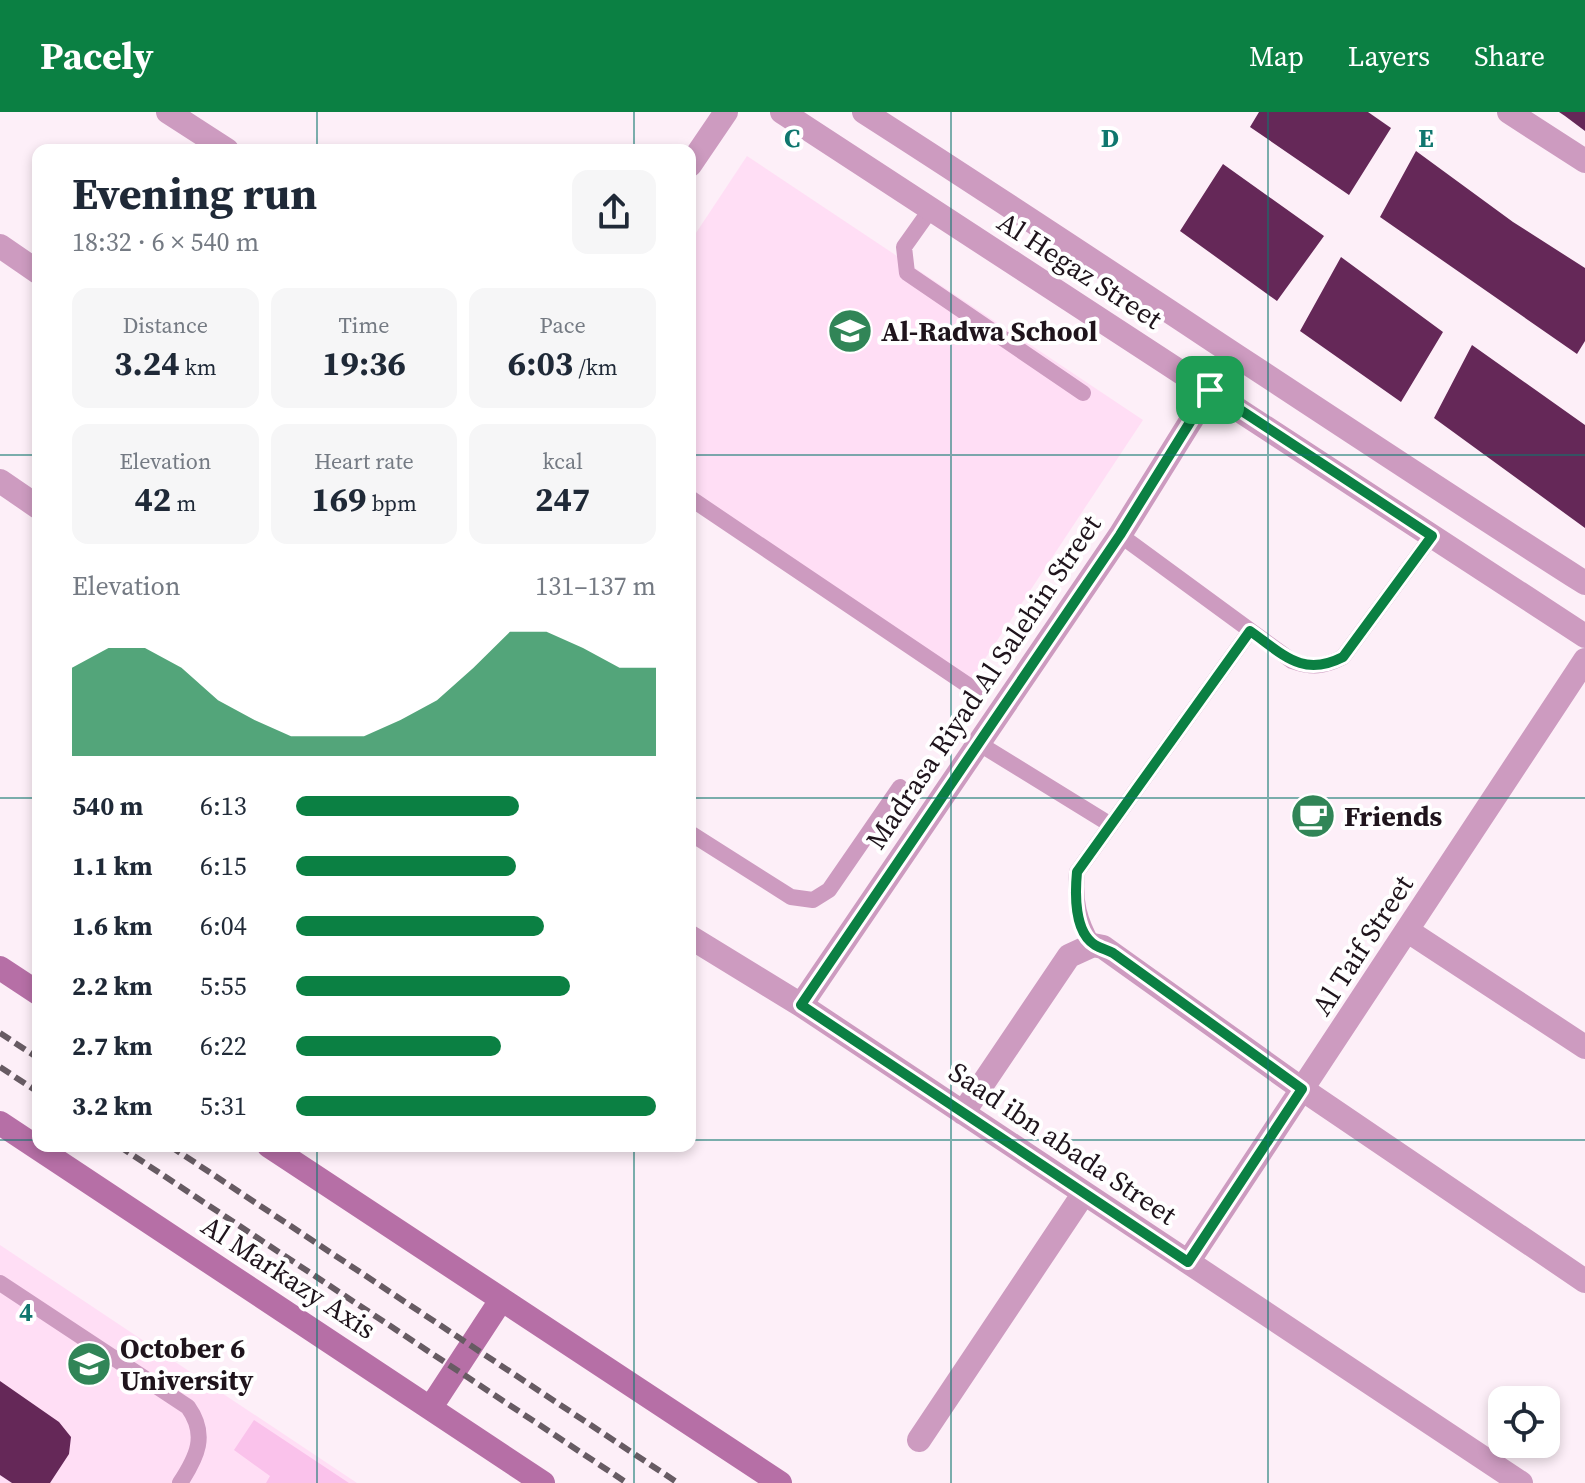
<!DOCTYPE html>
<meta charset="utf-8">
<style>
body{margin:0;font-family:"Source Serif 4",serif;background:#f6f6f7;color:#1f2937;height:100vh;display:flex;flex-direction:column;font-size:30px;white-space:nowrap}
*{box-sizing:border-box;margin:0}
p{font-size:26px;color:#747a83}
.icon{flex:none;width:44px;height:44px;fill:none;stroke:currentColor;stroke-width:2;stroke-linecap:round;stroke-linejoin:round}
.map{position:relative;flex:1;overflow:hidden}
.drawer{position:absolute;left:32px;top:32px;width:664px;height:1008px;display:flex;flex-direction:column;background:#fff;border-radius:16px;box-shadow:0 4px 12px #0003}
.drawer>*{flex:none}
.tools{position:absolute;left:1488px;top:1274px;display:grid;gap:16px}
.tools a{display:grid;place-items:center;width:72px;height:72px;border-radius:16px;background:#fff;box-shadow:0 4px 12px #0003;font-size:40px}
.pin{position:absolute;display:grid;place-items:center;width:68px;height:68px;color:#fff;margin:-34px;border-radius:16px;box-shadow:0 4px 12px #0006}
.round{display:grid;place-items:center;flex:none;width:84px;height:84px;border-radius:16px;background:#f6f6f7}
.headline{display:flex;align-items:center;justify-content:space-between;height:136px;padding:0 40px}
h1{font-size:44px;font-weight:700;line-height:60px}
.figures{display:grid;grid-template-columns:repeat(3,1fr);gap:12px;height:136px;padding:8px 40px}
.figures div{display:grid;align-content:center;border-radius:16px;background:#f6f6f7;text-align:center}
.figures b{font-size:34px;font-weight:700}
.figures small{font-size:22px;font-weight:400}
.figures p{font-size:22px}
.chart{height:224px;padding:16px 40px}
.chart p{display:flex;justify-content:space-between}
.chart svg{width:100%;height:144px;margin-top:8px;fill:#0b8043;opacity:.7}
ul{padding:0 40px;list-style:none;font-size:26px}
li{display:grid;grid-template-columns:128px 96px 1fr;align-items:center;height:60px}
li i{height:20px;border-radius:10px;background:#0b8043}
header{display:flex;align-items:center;gap:48px;box-sizing:border-box;height:112px;padding:0 40px;background:#0b8043;color:#fff}
header strong{font-size:38px}
nav{display:flex;gap:44px;margin-inline-start:auto;font-size:28px}
.map>svg:first-child{display:block}
.built{fill:#ffdef5}
.green{fill:#fac2eb}
.building{fill:#652858}
.lines{fill:none;stroke-linecap:round;stroke-linejoin:round}
.service{stroke:#cd9bc0;stroke-width:16}
.minor{stroke:#cd9bc0;stroke-width:24}
.tertiary{stroke:#cd9bc0;stroke-width:24}
.secondary{stroke:#b66fa6;stroke-width:24}
.rail{stroke:#675b63;stroke-width:6;stroke-dasharray:12 6;stroke-linecap:butt}
.route-casing{stroke:#fff;stroke-width:16}
.route{stroke:#0b8043;stroke-width:10}
.grid{fill:none;stroke:#0f766e;stroke-width:2;stroke-opacity:0.55}
.labels{text-anchor:middle;dominant-baseline:central;stroke-width:8;stroke-linejoin:round;paint-order:stroke}
.street-label{font-size:28px;fill:#1f141c;stroke:#fff}
.poi-label{font-size:28px;font-weight:bold;fill:#1f141c;stroke:#fff;text-anchor:start}
.grid-label{font-size:26px;text-anchor:middle;font-weight:bold;fill:#0f766e;stroke:#fff;stroke-width:8;stroke-linejoin:round;paint-order:stroke}
</style>
<header>
<strong>Pacely</strong>
<nav><a>Map</a><a>Layers</a><a>Share</a></nav>
</header>
<div class="map">
<svg width="1585" height="1371" viewBox="0 0 1585 1371">
<rect width="100%" height="100%" fill="#fdeff8"/>
<path class="built" d="M747 44 1143 308 971 568 690 380V130Z
M0 1133 357 1371H0Z"/>
<path class="green" d="M254 1308 349 1371H266L270 1364 234 1338Z"/>
<path class="building" d="M1259 0H1368L1391 16 1349 83 1250 15Z
M1559 0H1585V19L1565 4Z
M1416 39 1513 110 1585 156V229L1577 242 1380 105Z
M1223 52 1324 124 1277 189 1180 119Z
M1341 145 1443 220 1401 290 1300 219Z
M1472 233 1585 313V416L1434 306Z
M0 1269 59 1310 71 1325 69 1342 50 1371H12L0 1363Z"/>
<g class="lines">
<path class="service" d="M931 97 904 135 907 161 1083 281
M690 386 978 580
M1120 423 1292 549C1312 556 1324 555 1343 545L1432 424
M978 631 1111 713
M690 721 791 785 813 788 829 778 900 675
M1093 833C1079 808 1074 789 1077 760L1250 519
M0 1171 188 1295C208 1323 197 1345 180 1371"/>
<path class="minor" d="M168 0 227 38
M1509 0 1585 49
M690 53 726 0
M0 134 38 160
M0 369 38 395
M1408 819 1585 935
M690 825 801 893 1521 1371
M801 893 1120 423 1210 278
M963 1001 1069 844 1093 833 1103 835 1302 977 1585 1169
M1188 1150 1585 548
M919 1328 1084 1081"/>
<path class="tertiary" d="M782 0 1585 524
M864 0C1106 155 1343 317 1585 471"/>
<path class="secondary" d="M0 856 38 881
M0 1011 543 1371
M269 1034 780 1371
M431 1295 501 1188"/>
<path class="rail" d="M0 921 38 946
M0 955 38 980
M119 1034 627 1371
M170 1034 678 1371"/>
</g>
<g class="lines">
<g class="route-casing">
<path id="route" d="M1210 278 1432 424 1343 545C1302 566 1283 542 1250 519L1077 760C1075 781 1074 820 1095 833 1100 836 1107 838 1113 841L1302 977 1188 1150 801 893 1120 423Z"/>
</g>
<use href="#route" class="route"/>
</g>
<path class="grid" d="M317 0V38M634 0V38M951 0V1371M1268 0V1371M0 343H38M690 343H1585M0 686H38M690 686H1585M0 1028H38M690 1028H1585M317 1034V1371M634 1034V1371"/>
<defs>
<g id="school-disc" transform="scale(2.3)"><circle r="9.5" fill="#318557" stroke="#fff"/><path d="M0-5L7-2L0 1L-7-2ZM-4 1L0 2.5L4 1V4Q0 6-4 4Z" fill="#fff"/></g>
<g id="cafe-disc" transform="scale(2.3)"><circle r="9.5" fill="#318557" stroke="#fff"/><path d="M-5.5-4.5H6V0H3Q3 3.5 0 3.5H-2.5Q-5.5 3.5-5.5 0ZM3-3.2v2h1.7v-2ZM-6 4.5H4V6H-6Z" fill="#fff"/></g>
<g id="university-disc" transform="scale(2.3)"><circle r="9.5" fill="#318557" stroke="#fff"/><path d="M0-5L7-2L0 1L-7-2ZM-4 1L0 2.5L4 1V4Q0 6-4 4Z" fill="#fff"/></g>
</defs>
<g fill-rule="evenodd">
<use href="#school-disc" x="850" y="219"/>
<use href="#cafe-disc" x="1313" y="704"/>
<use href="#university-disc" x="89" y="1252"/>
</g>
<g class="labels">
<g class="street-label">
<text transform="translate(1080 158) rotate(33)">Al Hegaz Street</text>
<text transform="translate(983 570) rotate(-56)">Madrasa Riyad Al Salehin Street</text>
<text transform="translate(1362 833) rotate(-57)">Al Taif Street</text>
<text transform="translate(1063 1031) rotate(34)">Saad ibn abada Street</text>
<text transform="translate(289 1165) rotate(33)">Al Markazy Axis</text>
</g>
<g class="poi-label">
<text x="881" y="219">Al-Radwa School</text>
<text x="1344" y="704">Friends</text>
<text x="120" y="1236">October 6<tspan x="120" dy="32">University</tspan></text>
</g>
</g>
<g class="grid-label">
<text x="792" y="35">C</text>
<text x="1110" y="35">D</text>
<text x="1426" y="35">E</text>
<text x="26" y="1209">4</text>
</g>
</svg>
<div class="tools">
<a><svg class="icon" aria-label="locate" viewBox="0 0 24 24"><circle cx="12" cy="12" r="6"/><path d="M12 2v4M12 18v4M2 12h4M18 12h4"/></svg></a>
</div>
<div class="pin" style="left:1210px;top:278px;background:#1e9e55"><svg class="icon" aria-label="arrive" viewBox="0 0 24 24"><path d="M6 21V4h12l-3 4 3 4H6"/></svg></div>
<section class="drawer">
<div class="headline"><div><h1>Evening run</h1><p>18:32 · 6 × 540 m</p></div><a class="round"><svg class="icon" aria-label="share" viewBox="0 0 24 24"><path d="M12 15V3M7 8l5-5 5 5M5 13v7h14v-7"/></svg></a></div>
<div class="figures">
<div><p>Distance</p><b>3.24<small> km</small></b></div>
<div><p>Time</p><b>19:36</b></div>
<div><p>Pace</p><b>6:03<small> /km</small></b></div>
</div>
<div class="figures">
<div><p>Elevation</p><b>42<small> m</small></b></div>
<div><p>Heart rate</p><b>169<small> bpm</small></b></div>
<div><p>kcal</p><b>247</b></div>
</div>
<div class="chart"><p><span>Elevation</span>131–137 m</p>
<svg viewBox="0 0 160 44" preserveAspectRatio="none"><path d="M0 44V17L10 11L20 11L30 17L40 27L50 33L60 38L70 38L80 38L90 33L100 27L110 17L120 6L130 6L140 11L150 17L160 17V44z"/></svg>
</div>
<ul>
<li><b>540 m</b>6:13<i style="width:62%"></i></li>
<li><b>1.1 km</b>6:15<i style="width:61%"></i></li>
<li><b>1.6 km</b>6:04<i style="width:69%"></i></li>
<li><b>2.2 km</b>5:55<i style="width:76%"></i></li>
<li><b>2.7 km</b>6:22<i style="width:57%"></i></li>
<li><b>3.2 km</b>5:31<i style="width:100%"></i></li>
</ul>
</section>
</div>
